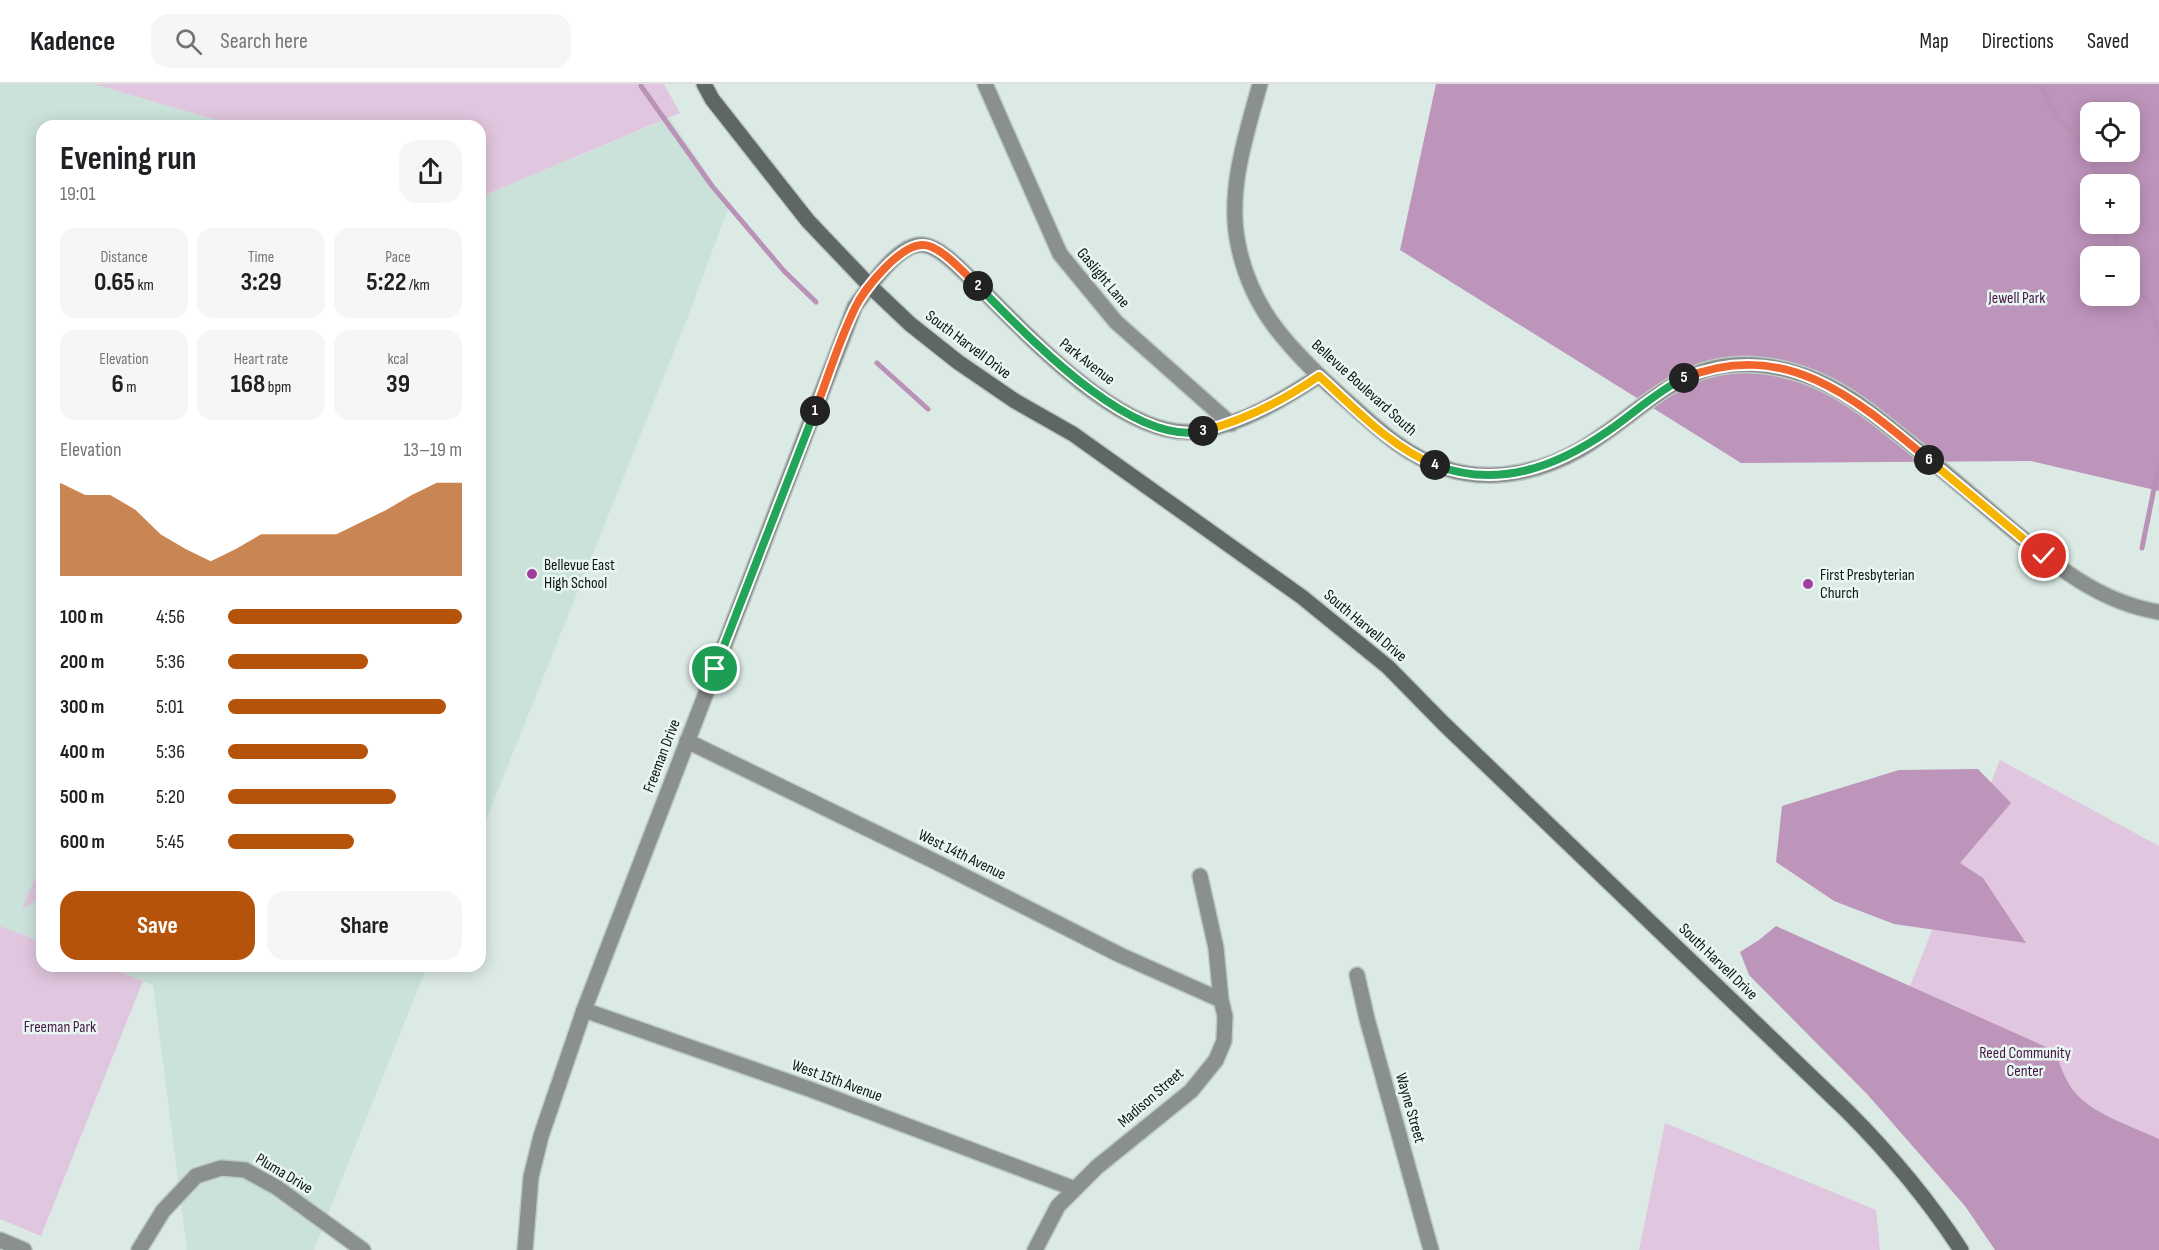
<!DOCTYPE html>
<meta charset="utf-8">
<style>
body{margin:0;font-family:"Sofia Sans Condensed",sans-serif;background:#f6f6f6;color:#202124;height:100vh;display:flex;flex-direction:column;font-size:22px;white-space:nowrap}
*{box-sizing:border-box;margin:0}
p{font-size:20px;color:#757577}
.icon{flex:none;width:33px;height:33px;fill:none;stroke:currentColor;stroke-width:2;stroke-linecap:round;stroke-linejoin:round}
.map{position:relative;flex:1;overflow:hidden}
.sheet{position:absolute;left:36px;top:36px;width:450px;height:852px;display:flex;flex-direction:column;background:#fff;border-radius:18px;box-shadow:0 3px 15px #0003}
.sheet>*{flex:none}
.buttons{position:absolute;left:2080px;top:18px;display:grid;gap:12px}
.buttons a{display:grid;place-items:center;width:60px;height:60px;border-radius:12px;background:#fff;box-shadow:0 3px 15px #0003;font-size:30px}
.pin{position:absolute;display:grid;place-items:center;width:51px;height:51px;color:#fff;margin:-26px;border:3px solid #fff;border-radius:50%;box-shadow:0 2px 6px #0007}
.km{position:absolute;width:30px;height:30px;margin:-15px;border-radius:50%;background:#222;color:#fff;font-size:16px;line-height:30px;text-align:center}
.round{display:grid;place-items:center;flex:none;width:63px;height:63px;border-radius:18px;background:#f6f6f6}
.summary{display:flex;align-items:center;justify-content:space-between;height:102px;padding:0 24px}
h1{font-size:33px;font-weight:700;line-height:45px}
.stats{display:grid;grid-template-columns:repeat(3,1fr);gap:9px;height:102px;padding:6px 24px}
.stats div{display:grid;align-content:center;border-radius:15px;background:#f6f6f6;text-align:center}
.stats b{font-size:26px;font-weight:700}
.stats small{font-size:16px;font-weight:400}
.stats p{font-size:16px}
.chart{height:168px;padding:12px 24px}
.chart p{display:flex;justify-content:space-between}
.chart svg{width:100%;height:108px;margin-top:6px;fill:#b45309;opacity:.7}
.primary-button{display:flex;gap:12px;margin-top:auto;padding:12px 24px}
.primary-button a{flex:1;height:69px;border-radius:18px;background:#b45309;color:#fff;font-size:24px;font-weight:700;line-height:69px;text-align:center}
.primary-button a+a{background:#f6f6f6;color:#202124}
ul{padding:0 24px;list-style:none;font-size:20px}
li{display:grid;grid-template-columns:96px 72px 1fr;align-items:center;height:45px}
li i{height:15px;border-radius:8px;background:#b45309}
header{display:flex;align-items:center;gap:36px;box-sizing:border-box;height:84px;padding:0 30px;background:#fff;border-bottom:2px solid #e0e0e0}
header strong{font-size:28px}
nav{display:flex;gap:33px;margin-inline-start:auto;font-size:21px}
.search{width:420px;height:54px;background:#f6f6f6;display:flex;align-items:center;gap:15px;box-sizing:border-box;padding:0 21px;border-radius:18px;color:#757577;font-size:22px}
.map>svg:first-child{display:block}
.built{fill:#cbe2da}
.green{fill:#e0c6de}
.forest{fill:#bd94ba;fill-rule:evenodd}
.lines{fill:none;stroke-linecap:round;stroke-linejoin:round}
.stream{stroke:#ba91b7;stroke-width:5}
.minor-casing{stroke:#bbc8c3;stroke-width:18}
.tertiary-casing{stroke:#bbc8c3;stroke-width:18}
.secondary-casing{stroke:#bbc8c3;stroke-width:18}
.minor{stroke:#8a908e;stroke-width:15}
.tertiary{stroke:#8a908e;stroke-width:15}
.secondary{stroke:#5f6764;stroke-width:15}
.split-1-casing{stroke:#fff;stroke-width:12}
.split-2-casing{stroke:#fff;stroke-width:12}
.split-3-casing{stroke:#fff;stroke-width:12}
.split-4-casing{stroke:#fff;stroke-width:12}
.split-5-casing{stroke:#fff;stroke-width:12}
.split-6-casing{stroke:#fff;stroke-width:12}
.split-7-casing{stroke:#fff;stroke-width:12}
.split-1{stroke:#22a559;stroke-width:8}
.split-2{stroke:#f0652b;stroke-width:8}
.split-3{stroke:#22a559;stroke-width:8}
.split-4{stroke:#f5b400;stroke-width:8}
.split-5{stroke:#22a559;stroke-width:8}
.split-6{stroke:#f0652b;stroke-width:8}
.split-7{stroke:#f5b400;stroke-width:8}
.poi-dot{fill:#a23c9f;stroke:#e9f7f2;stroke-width:2}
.labels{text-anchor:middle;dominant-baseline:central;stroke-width:5;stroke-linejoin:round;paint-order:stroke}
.street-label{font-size:16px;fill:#101513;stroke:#e9f7f2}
.park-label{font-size:16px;fill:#481647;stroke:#e9f7f2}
.poi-label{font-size:16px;fill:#101513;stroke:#e9f7f2;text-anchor:start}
</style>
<header>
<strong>Kadence</strong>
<div class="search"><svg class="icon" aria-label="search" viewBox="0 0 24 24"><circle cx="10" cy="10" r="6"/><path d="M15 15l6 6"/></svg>Search here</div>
<nav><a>Map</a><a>Directions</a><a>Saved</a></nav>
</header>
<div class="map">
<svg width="2159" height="1166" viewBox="0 0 2159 1166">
<rect width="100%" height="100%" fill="#dceae5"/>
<path class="built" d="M0 0H94L236 42H42V858L0 842Z
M670 34 729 122 689 230 480 751V113Z
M105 882H427L314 1166H187L153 901Z"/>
<path class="green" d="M94 0H664L680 29 480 113V42H236Z
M2000 676 2159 762V1166L1965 1122 1936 1084 1867 1010Z
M42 777V812L22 826Z
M0 842 42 858V882H105L143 897 41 1152 0 1135Z
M1665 1039 1876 1126 1880 1166H1639Z"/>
<path class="forest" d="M1436 0H2159V407L2031 377 1741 379 1400 166ZM2091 28H2130V68H2091ZM2091 100H2130V140H2091ZM2091 172H2130V212H2091Z
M1978 685 2011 719 1960 779 1983 794 2026 859 1894 840 1834 817 1776 778 1782 722 1899 686Z
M1776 842 2055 967C2060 980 2064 994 2073 1006 2091 1030 2132 1042 2159 1055V1166H1995L1965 1122 1867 1010 1749 891 1740 868 1759 856Z"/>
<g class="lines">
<path class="stream" d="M2041 0 2052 26 2091 70 2097 100
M641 2 712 102 784 187 816 218
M2114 140 2116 143V169L2119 172
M2130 188 2152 225 2159 253
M877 279 928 325
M2142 464 2159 380"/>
<g class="minor-casing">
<path id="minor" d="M985 0 1060 170 1116 238 1231 340
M687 657 936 778 1120 871 1221 916
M1357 891 1367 935 1431 1166
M584 926 812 1006 1075 1105
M0 1156 24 1166
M139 1166 163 1127 196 1092 221 1084 245 1086 276 1103 363 1166
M1035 1166 1058 1122 1097 1083 1191 1007 1216 976 1224 957 1225 932 1221 916 1216 864 1200 792"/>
</g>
<g class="tertiary-casing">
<path id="tertiary" d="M1260 0C1246 51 1227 107 1238 160 1244 190 1257 219 1275 243 1296 271 1322 295 1348 318 1377 344 1406 372 1444 384 1468 392 1496 393 1521 388 1636 366 1664 244 1804 291 1838 303 1866 324 1893 346 1930 375 1967 407 2003 438 2050 477 2096 518 2159 528
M525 1166 531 1093 541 1052 584 926 855 222C869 204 899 157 924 161 942 163 968 193 981 205 1029 252 1126 360 1200 347 1243 340 1284 315 1319 292"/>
</g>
<g class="secondary-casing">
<path id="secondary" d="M704 0 712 15 808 137 870 202 910 240 958 278 1015 317 1073 350 1302 513 1388 583 1444 640 1847 1027C1890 1070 1928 1115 1961 1166"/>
</g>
<use href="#minor" class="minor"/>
<use href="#tertiary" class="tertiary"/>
<use href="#secondary" class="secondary"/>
</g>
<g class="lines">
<g class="split-1-casing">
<path id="split-1" d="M715 585 815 327"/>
</g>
<g class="split-2-casing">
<path id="split-2" d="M815 327C828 293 839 257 855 224 864 205 901 159 924 161 941 162 965 190 978 202"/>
</g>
<g class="split-3-casing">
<path id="split-3" d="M978 202C1024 248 1131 364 1203 347"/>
</g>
<g class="split-4-casing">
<path id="split-4" d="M1203 347C1245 336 1284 316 1319 292 1355 324 1390 363 1435 381"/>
</g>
<g class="split-5-casing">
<path id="split-5" d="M1435 381C1498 405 1556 383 1608 347 1633 330 1656 308 1684 294"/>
</g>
<g class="split-6-casing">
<path id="split-6" d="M1684 294C1785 253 1855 314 1929 376"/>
</g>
<g class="split-7-casing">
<path id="split-7" d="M1929 376 2044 472"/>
</g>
<use href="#split-1" class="split-1"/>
<use href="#split-2" class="split-2"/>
<use href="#split-3" class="split-3"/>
<use href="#split-4" class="split-4"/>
<use href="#split-5" class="split-5"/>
<use href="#split-6" class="split-6"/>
<use href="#split-7" class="split-7"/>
</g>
<g class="poi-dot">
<circle cx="532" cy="490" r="6"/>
<circle cx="1808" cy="500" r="6"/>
</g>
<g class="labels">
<g class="street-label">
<text transform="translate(1103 194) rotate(50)">Gaslight Lane</text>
<text transform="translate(968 261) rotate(37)">South Harvell Drive</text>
<text transform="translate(1087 278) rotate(38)">Park Avenue</text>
<text transform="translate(1364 304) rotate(42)">Bellevue Boulevard South</text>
<text transform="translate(1365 542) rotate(40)">South Harvell Drive</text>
<text transform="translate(662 672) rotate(-69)">Freeman Drive</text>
<text transform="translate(962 771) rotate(26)">West 14th Avenue</text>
<text transform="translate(1718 878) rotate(44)">South Harvell Drive</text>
<text transform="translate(837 997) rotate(20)">West 15th Avenue</text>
<text transform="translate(1151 1014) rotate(-41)">Madison Street</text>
<text transform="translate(1410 1024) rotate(74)">Wayne Street</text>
<text transform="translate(284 1090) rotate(31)">Pluma Drive</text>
</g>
<g class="park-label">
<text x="2017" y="214">Jewell Park</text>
<text x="60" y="943">Freeman Park</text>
<text x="2025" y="969">Reed Community<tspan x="2025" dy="18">Center</tspan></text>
</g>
<g class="poi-label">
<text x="544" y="481">Bellevue East<tspan x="544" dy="18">High School</tspan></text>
<text x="1820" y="491">First Presbyterian<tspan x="1820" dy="18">Church</tspan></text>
</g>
</g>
</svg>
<div class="buttons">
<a><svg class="icon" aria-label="locate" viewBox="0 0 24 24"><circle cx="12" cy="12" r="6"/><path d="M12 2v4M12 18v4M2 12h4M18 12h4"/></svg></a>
<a>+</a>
<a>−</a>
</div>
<div class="pin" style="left:715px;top:585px;background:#1e9e55"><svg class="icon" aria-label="arrive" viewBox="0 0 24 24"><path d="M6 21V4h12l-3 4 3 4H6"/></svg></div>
<div class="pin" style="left:2044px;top:472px;background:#d93025"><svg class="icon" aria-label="check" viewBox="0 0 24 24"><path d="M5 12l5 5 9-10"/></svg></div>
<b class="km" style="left:815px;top:327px">1</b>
<b class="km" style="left:978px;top:202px">2</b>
<b class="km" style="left:1203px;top:347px">3</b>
<b class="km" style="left:1435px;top:381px">4</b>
<b class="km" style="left:1684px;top:294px">5</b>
<b class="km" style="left:1929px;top:376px">6</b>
<section class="sheet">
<div class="summary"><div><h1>Evening run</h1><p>19:01</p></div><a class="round"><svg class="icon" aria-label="share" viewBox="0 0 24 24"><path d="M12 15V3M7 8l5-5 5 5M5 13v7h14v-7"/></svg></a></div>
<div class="stats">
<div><p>Distance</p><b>0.65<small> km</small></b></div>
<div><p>Time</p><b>3:29</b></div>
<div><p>Pace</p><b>5:22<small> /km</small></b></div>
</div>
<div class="stats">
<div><p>Elevation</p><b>6<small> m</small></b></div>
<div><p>Heart rate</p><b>168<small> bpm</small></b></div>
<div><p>kcal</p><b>39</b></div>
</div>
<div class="chart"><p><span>Elevation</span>13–19 m</p>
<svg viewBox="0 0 160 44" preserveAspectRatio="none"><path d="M0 44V6L10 11L20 11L30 17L40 27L50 33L60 38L70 33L80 27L90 27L100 27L110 27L120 22L130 17L140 11L150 6L160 6V44z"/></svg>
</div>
<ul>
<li><b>100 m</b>4:56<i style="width:100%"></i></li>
<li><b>200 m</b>5:36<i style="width:60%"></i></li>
<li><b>300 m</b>5:01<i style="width:93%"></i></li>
<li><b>400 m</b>5:36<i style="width:60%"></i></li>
<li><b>500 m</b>5:20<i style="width:72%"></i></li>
<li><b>600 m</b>5:45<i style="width:54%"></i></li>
</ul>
<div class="primary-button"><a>Save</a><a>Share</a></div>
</section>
</div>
